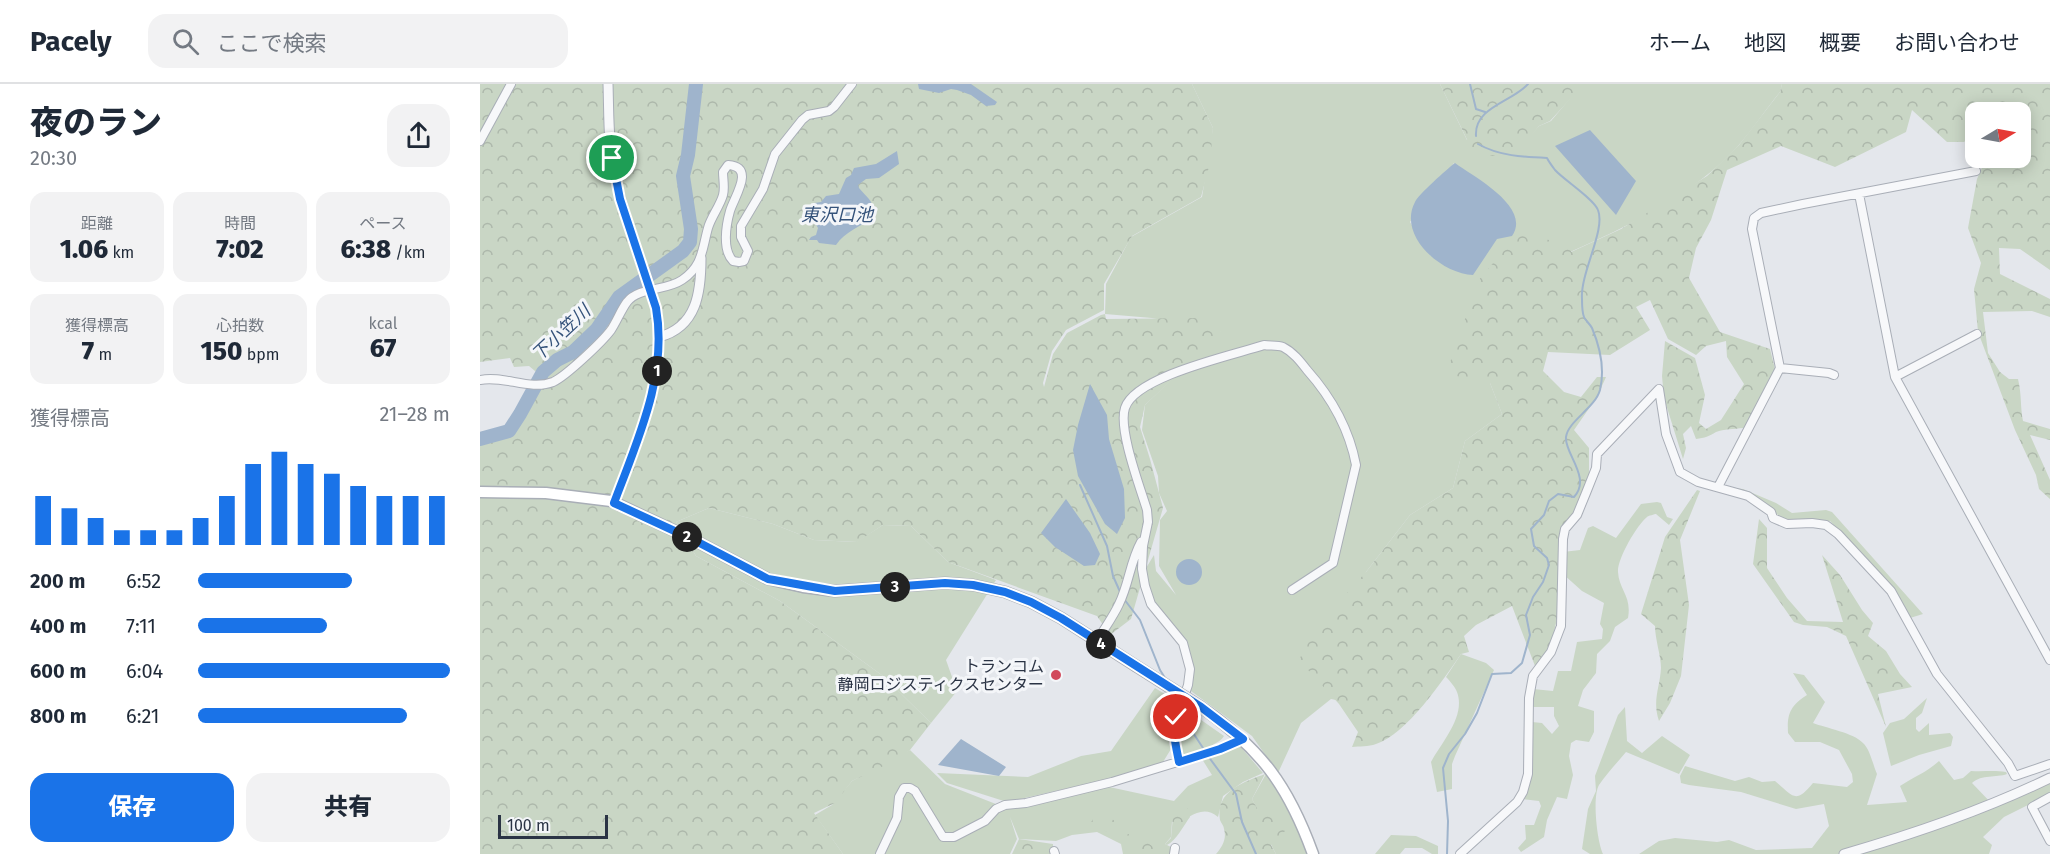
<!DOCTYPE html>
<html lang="ja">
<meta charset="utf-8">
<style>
body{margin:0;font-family:"Fira Sans","Noto Sans JP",sans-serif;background:#f2f2f3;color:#1f2937;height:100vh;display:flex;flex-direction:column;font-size:22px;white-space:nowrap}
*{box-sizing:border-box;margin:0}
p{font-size:20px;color:#747a83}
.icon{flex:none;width:33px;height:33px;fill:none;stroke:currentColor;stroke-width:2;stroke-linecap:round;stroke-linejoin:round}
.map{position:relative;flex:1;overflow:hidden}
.details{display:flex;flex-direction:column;background:#fff;width:480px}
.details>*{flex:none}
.needle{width:39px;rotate:80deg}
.buttons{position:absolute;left:1485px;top:18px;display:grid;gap:12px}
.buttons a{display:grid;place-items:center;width:66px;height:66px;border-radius:12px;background:#fff;box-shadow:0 3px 15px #0003;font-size:30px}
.scale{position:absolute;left:18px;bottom:15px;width:110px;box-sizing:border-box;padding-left:6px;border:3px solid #2b3445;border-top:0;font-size:16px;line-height:21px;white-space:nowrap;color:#2b3445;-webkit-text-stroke:4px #f4f6f9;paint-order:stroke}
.pin{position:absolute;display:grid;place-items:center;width:51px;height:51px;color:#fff;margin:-26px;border:3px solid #fff;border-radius:50%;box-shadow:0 2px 6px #0007}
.km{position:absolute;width:30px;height:30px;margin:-15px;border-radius:50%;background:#222;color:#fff;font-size:16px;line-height:30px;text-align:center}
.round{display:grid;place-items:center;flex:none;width:63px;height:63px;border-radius:18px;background:#f2f2f3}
.head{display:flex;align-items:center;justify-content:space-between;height:102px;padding:0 30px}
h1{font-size:33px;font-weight:800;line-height:45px}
.figures{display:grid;grid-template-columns:repeat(3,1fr);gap:9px;height:102px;padding:6px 30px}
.figures div{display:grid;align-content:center;border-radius:15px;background:#f2f2f3;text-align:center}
.figures b{font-size:26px;font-weight:800}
.figures small{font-size:16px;font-weight:400}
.figures p{font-size:16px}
.chart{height:168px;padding:12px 30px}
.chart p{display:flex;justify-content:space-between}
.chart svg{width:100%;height:108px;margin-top:6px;stroke:#1a73e8;stroke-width:6}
.primary-button{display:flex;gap:12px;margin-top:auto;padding:12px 30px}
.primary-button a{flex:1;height:69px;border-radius:18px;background:#1a73e8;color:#fff;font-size:24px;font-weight:800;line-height:69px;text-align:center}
.primary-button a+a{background:#f2f2f3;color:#1f2937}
ul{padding:0 30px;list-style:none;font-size:20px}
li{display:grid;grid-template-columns:96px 72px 1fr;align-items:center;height:45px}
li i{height:15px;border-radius:8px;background:#1a73e8}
header{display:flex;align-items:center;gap:36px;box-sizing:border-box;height:84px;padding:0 30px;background:#fff;border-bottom:2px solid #e0e1e3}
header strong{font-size:28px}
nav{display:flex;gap:33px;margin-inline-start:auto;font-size:21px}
.search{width:420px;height:54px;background:#f2f2f3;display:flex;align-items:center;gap:15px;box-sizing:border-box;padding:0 21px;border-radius:18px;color:#747a83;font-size:22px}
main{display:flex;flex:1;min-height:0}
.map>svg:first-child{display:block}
.green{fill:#c9d6c5;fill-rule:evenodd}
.forest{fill:url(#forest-crowns)}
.water{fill:#9fb4cc}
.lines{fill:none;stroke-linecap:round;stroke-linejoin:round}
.stream{stroke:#9fb4cc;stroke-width:2}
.river{stroke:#9fb4cc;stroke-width:14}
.minor-casing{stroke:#a9aeb7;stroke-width:10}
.tertiary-casing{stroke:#a9aeb7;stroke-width:11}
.secondary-casing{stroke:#a9aeb7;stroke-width:13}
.minor{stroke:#f7f8fa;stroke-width:8}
.tertiary{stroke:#f7f8fa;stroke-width:9}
.secondary{stroke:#fff;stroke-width:10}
.tertiary-bridge-casing{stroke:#a9aeb7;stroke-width:11;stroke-linecap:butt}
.secondary-bridge-casing{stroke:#a9aeb7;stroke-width:13;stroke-linecap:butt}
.tertiary-bridge{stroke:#f7f8fa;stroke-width:9}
.secondary-bridge{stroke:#fff;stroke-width:10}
.route-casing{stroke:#fff;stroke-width:12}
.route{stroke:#1a73e8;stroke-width:8}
.poi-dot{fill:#d1495b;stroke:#f4f6f9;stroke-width:2}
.labels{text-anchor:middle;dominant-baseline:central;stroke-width:6;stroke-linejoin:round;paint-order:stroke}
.poi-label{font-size:16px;fill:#2b3445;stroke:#f4f6f9;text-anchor:end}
.water-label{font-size:18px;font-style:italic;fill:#34527a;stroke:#f4f6f9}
</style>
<header>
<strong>Pacely</strong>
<div class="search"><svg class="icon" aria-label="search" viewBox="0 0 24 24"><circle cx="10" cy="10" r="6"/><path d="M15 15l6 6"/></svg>ここで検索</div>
<nav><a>ホーム</a><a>地図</a><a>概要</a><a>お問い合わせ</a></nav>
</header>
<main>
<section class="details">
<div class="head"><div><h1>夜のラン</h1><p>20:30</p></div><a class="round"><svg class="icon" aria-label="share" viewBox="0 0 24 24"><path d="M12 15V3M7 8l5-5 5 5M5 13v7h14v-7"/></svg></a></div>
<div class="figures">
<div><p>距離</p><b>1.06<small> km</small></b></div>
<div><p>時間</p><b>7:02</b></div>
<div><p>ペース</p><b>6:38<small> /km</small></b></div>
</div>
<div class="figures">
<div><p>獲得標高</p><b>7<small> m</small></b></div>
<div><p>心拍数</p><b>150<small> bpm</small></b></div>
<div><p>kcal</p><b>67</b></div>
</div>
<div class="chart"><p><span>獲得標高</span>21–28 m</p>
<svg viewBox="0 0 160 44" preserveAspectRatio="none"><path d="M5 44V24M15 44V29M25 44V33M35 44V38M45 44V38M55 44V38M65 44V33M75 44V24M85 44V11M95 44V6M105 44V11M115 44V15M125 44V20M135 44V24M145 44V24M155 44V24"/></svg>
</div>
<ul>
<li><b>200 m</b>6:52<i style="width:61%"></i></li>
<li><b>400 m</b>7:11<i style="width:51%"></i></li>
<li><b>600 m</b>6:04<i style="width:100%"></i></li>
<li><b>800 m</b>6:21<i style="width:83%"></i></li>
</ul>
<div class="primary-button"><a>保存</a><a>共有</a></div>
</section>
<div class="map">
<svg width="1570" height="770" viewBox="0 0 1570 770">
<defs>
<pattern id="forest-crowns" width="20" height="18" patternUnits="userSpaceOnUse" patternTransform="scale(1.5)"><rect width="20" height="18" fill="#c9d6c5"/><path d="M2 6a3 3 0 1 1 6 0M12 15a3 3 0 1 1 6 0" fill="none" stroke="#adb8ab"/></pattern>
</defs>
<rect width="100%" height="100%" fill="#e4e7ec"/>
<path class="green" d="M712 0H960L987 56 1049 53 1059 42 1071 37 1102 0H1302L1300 8C1286 25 1273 45 1258 62 1215 110 1147 143 1090 168L1010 299 1022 330 985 357 973 404 930 431 886 488 861 617 851 615 821 639 798 689 772 652 711 607 710 585 703 559 669 514 663 489 674 471 676 487 696 511 679 482 680 436 687 427 679 409 678 392 662 346 665 321 741 248 672 234 625 230 626 200 651 153 722 113 733 44ZM974 79 1023 152 951 172 930 138Z
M1245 403 1263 405 1296 419 1312 429 1346 426 1352 428 1443 530 1430 534 1411 503 1350 437H1307L1273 414Z
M1177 418 1181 419 1187 433 1193 435 1189 441 1176 430C1175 430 1168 432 1167 433 1157 441 1137 475 1138 488 1139 506 1152 512 1148 534L1135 543 1130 557 1117 570 1116 589 1103 606 1098 622 1114 627V648L1109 658 1096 656 1091 659 1089 672 1093 691 1087 715 1077 713 1067 736 1064 753 1041 768 1038 764 1046 755 1045 741H1054L1061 722 1059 717 1043 715 1052 638 1062 639 1072 650 1079 642 1074 632V623H1051L1053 605 1073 607 1078 587H1091L1097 558 1122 555 1123 545 1120 540 1124 519 1102 507 1083 490V468L1100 466 1108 444 1113 442 1136 454 1161 420Z
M229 424 293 440 334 456 376 458 403 441 431 442 468 478 516 496 466 576 477 607 451 639 403 592 300 517 216 472 196 438Z
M981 570 1006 579 1014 586 975 672 972 680V705L957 708 951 678C962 658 986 632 977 608 975 603 970 597 966 593Z
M1313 589 1324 591 1345 618 1333 639C1346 644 1374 649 1383 659 1390 665 1393 681 1397 690L1387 721 1427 718 1420 702C1435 692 1446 689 1459 677L1474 696 1483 694 1491 687C1503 688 1513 686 1526 688L1527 690C1516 694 1502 690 1492 699L1514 722 1570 698V710L1524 733 1503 753 1512 761 1509 770H1159L1179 757 1195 754 1237 758 1249 756 1276 766 1332 764 1349 742 1344 720 1316 725 1261 708 1209 701 1201 699 1200 692 1205 682 1255 697 1269 693 1282 698 1295 697C1313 712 1315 721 1333 699L1367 703 1373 698 1372 690 1359 666 1340 658H1315L1308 649C1307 630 1310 622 1327 611Z
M675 604 696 617 686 647 691 665 683 678 637 693 527 718 467 699 457 689 548 693 601 672 631 667Z
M1447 614 1442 629 1436 634V645L1439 648 1449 639V651L1470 649 1473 653 1471 662 1439 671 1411 682 1403 649 1410 639 1424 635Z
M1145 623 1147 657 1162 669 1182 652 1210 671 1199 690 1146 668C1137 679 1127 689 1119 701 1112 713 1117 757 1123 770H1110L1102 765 1108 725 1116 707 1115 692 1138 631Z
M704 624 744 652C740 659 733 658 728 666L701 672 698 643Z
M760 662 783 689 763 698 743 712 738 733C723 720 708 733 696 743L692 737 691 753 685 760 693 764 692 770H643L641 760 617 748 592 751 576 757 539 755 530 733 537 755 530 770H363L335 731 352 721 372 697 430 666 465 700 526 724 620 701 694 717 708 702 732 691 722 675Z
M786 690 805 716 828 770H796C786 753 782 733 772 715Z
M911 751 936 752 958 762V770H952L942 764H925L920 770H895Z"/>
<path class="forest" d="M0 0H712L733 44 730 79 721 113 652 152 624 200V226L586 246 572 267 563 299 564 303 573 270 587 249 621 231 625 230 626 235 728 234 742 249 665 321 660 343 670 375 683 424 651 535 630 551 617 532 468 478 431 442 403 441 377 458 334 456 293 440 229 424 196 438 216 472 300 517 403 592 451 639 430 666 418 675 372 697 355 719 334 729 363 770H0V360L35 345 61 292 49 282 34 283 30 274 0 278Z
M960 0H1104L1070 37 1059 42 1035 72H995Z
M1302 0H1570V186L1540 165 1519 164 1520 190 1570 215V233L1552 227 1503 228 1508 269 1520 288 1529 295H1538C1542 312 1540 322 1543 337L1570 345V356L1550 351 1570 396V415L1559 405 1556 391 1535 346 1498 248 1494 205 1501 179 1488 144 1497 95 1506 74H1540V28H1496L1495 50 1484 58H1467L1432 26 1426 48 1355 83 1301 62 1247 86 1231 136 1216 164 1209 194 1240 248 1290 265 1295 285 1267 348 1263 344C1254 345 1244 345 1236 348 1229 352 1225 354 1216 355L1211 342 1203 350 1206 364 1203 375 1184 314 1182 292 1185 257 1215 274 1225 311 1219 339 1226 345 1241 336 1264 300 1247 273 1246 257 1226 262 1216 271 1188 255 1170 216 1156 223 1170 246 1130 271 1068 268 1063 287 1084 308 1101 313 1117 293H1126L1117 313 1094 346 1109 364V396L1101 421 1087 439 1079 525 1069 572 1055 582 1032 522 996 541 984 552 989 568 981 570C963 596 926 651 896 660 888 663 880 662 872 663L878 648 859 620 819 576 835 544 886 488 930 431 973 404 985 357 1022 330 1010 299 966 290 998 197 1039 148 1091 162V168L1141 145 1227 92 1259 61 1300 8Z
M1217 406 1220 407 1200 456 1209 521 1201 592 1190 619 1179 637C1172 616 1180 604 1181 584 1181 572 1175 555 1175 542L1161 530 1185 453Z
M1279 435 1287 444V484L1307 514 1327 537 1363 538 1342 471 1360 491 1382 526 1393 539 1388 552 1406 567 1420 590 1432 603 1398 610 1406 643 1366 552 1347 543 1323 541 1314 538 1273 480Z
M785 690 772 715 779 728 792 722 810 742 791 761 796 770H736C742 763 747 755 744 745 744 742 741 739 740 736 735 707 764 698 785 690Z
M701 719 708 725 710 733C704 741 696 757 687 761L685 760 691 754 694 721Z
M624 731 637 738 640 744 639 748 631 751 619 742 611 746 609 740 612 737V733Z
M649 750 661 754 678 766 677 770H645L643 759 645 751Z
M539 755 573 760V770H532Z"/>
<path class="water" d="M438 0H491L517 18 515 21 506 22 491 11 477 6 471 5 459 9 439 5Z
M1110 46 1156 97 1136 131 1075 62Z
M417 67 419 80 399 94 386 95 378 101 379 104C388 115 395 117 393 133 381 143 365 147 356 161L339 159 337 156H329L331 153 336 151 338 144 330 131 334 119 341 118 346 112 359 110 366 94 371 91 374 84 396 80Z
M975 79C994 93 1052 123 1032 152L1017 155 993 191C962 190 917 152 935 118 938 111 967 85 975 79Z
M610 300 627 331 629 355 644 405 645 434 637 450 625 440 598 392 593 366 598 341Z
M586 415 610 449 620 470 615 481 604 482 575 463 561 449Z
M696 488a13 13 0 1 1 26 0a13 13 0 1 1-26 0Z
M481 655 526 683 519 692 458 681Z"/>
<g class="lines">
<path class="stream" d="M990 0 996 25 1005 28
M996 52C994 23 1032 18 1048 0
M600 401 627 462 633 492 641 510
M644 515 660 536 680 586 687 597
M700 629 725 667
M728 672 756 710 762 738 776 770
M967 770 968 737 963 684 969 670 985 650 997 629 1012 590 1031 589 1042 579 1050 551 1046 531 1053 513 1063 498 1069 481 1067 474 1054 462 1051 445 1064 431 1069 417 1078 410 1094 413C1112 394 1084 369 1086 353 1088 337 1115 324 1120 306 1125 285 1120 263 1112 244 1110 240 1105 236 1104 233 1102 228 1102 219 1102 215 1100 189 1126 146 1118 126 1114 115 1084 96 1075 86 1072 82 1069 78 1067 74 1043 73 1019 72 998 60"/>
<path class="river" d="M0 355 29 347 40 330 63 288 77 276 93 268 117 245 139 213 203 167 210 158 211 145 203 92 208 71 216 0"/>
<g class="minor-casing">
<path id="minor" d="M0 57 31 0
M1379 110 1415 293 1570 576
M1300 284 1349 289 1354 291
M1415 293 1497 250
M0 296C24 291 50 307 73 298 86 292 122 258 131 246 137 237 141 226 147 218 159 203 186 207 202 196 223 182 222 165 228 144 231 133 240 122 243 111 245 104 243 95 243 88L248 81C276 83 254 113 250 127 246 141 242 166 253 177L259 178 264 177 268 167 261 153V142L283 105 295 70 322 36 328 31 349 27 354 23 372 0
M1238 403 1300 284 1272 145 1274 134 1281 129 1323 120 1496 87
M617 557C624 545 633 533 639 520 649 500 650 478 661 458
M699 678 694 656V642L708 601 710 585 703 559 671 520 665 502 662 485 663 462 668 438 667 426C660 403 638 345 645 324 655 292 754 271 784 261 790 262 797 261 803 263 813 268 820 277 827 286 851 313 869 344 876 381L853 479 812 506
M1570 713 1552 723 1570 757
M574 767 575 770
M400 770 417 734 419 713 424 704H430L435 707 463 753H474L505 737 516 725 525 721 546 719 632 698 740 665 763 655
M694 770 695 764
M980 770 1037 718 1043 708 1048 690 1049 614 1053 592 1071 568 1081 542 1083 455 1085 445 1097 431 1106 409 1116 384 1117 370 1179 305 1186 350 1200 388 1218 398 1268 412 1291 428 1293 434 1307 440 1332 439 1346 441 1358 450 1411 507 1457 590 1528 679 1535 692 1570 680"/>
</g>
<g class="tertiary-casing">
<path id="tertiary" d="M128 0C129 29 128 59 134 88 140 117 150 145 159 173
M179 253C217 243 221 208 221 174
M134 419C157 357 188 292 176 224
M1364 770C1434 750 1504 726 1570 694"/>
</g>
<g class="secondary-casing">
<path id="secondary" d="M0 408 66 409 131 417 214 456 288 495 323 503 355 507 465 499 493 501 525 508 551 518 581 534 656 582
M721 623C781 665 808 701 833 770"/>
</g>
<use href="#minor" class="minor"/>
<use href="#tertiary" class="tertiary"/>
<use href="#secondary" class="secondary"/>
<g class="tertiary-bridge-casing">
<path id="tertiary-bridge" d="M159 173 176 224"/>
</g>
<g class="secondary-bridge-casing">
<path id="secondary-bridge" d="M656 582 721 623"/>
</g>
<use href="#tertiary-bridge" class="tertiary-bridge"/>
<use href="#secondary-bridge" class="secondary-bridge"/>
</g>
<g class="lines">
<g class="route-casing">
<path id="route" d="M132 74 140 115 176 224C188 292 157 357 134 419L214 456 288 495 294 496 355 507 465 499 493 501 525 508 551 518 581 534 721 623 763 655 740 665 699 678C696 662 692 649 696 633"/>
</g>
<use href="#route" class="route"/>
</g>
<circle class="poi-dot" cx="576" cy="591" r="6"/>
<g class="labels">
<g class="poi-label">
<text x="564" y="582">トランコム<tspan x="564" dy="18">静岡ロジスティクスセンター</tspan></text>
</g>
<g class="water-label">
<text x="357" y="131">東沢口池</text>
<text transform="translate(81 249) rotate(-43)">下小笠川</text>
</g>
</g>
</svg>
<div class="buttons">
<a><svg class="needle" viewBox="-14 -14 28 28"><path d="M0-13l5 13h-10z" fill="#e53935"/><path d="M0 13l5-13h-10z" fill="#747a83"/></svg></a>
</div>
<div class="scale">100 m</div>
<div class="pin" style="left:132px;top:74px;background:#1e9e55"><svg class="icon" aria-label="arrive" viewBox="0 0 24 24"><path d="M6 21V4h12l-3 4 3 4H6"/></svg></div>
<div class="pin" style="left:696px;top:633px;background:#d93025"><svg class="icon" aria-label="check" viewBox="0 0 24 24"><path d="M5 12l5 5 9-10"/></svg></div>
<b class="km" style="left:177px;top:287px">1</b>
<b class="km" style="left:207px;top:453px">2</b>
<b class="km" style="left:415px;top:503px">3</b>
<b class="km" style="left:621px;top:560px">4</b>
</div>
</main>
